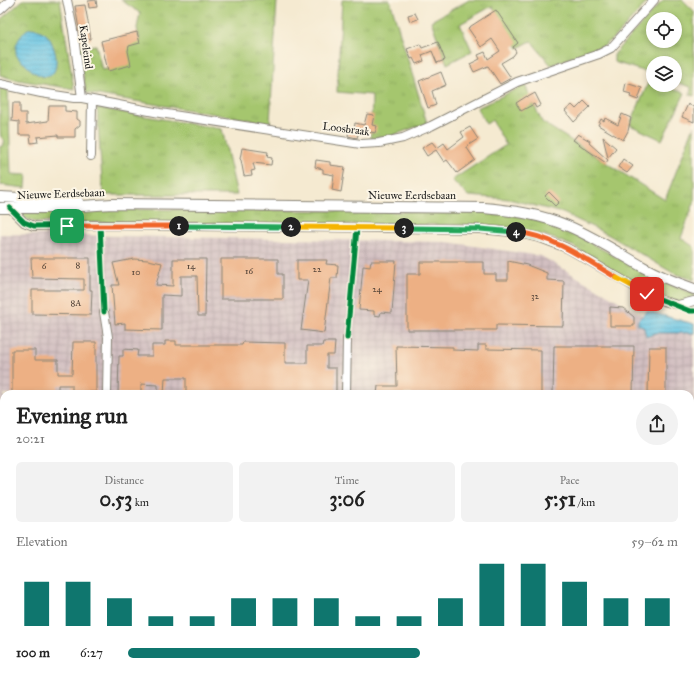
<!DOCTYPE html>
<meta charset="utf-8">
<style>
body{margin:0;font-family:"IM FELL Great Primer",serif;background:#f2f2f2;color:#222;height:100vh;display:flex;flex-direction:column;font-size:15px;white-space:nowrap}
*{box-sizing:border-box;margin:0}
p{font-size:13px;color:#767676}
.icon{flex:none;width:22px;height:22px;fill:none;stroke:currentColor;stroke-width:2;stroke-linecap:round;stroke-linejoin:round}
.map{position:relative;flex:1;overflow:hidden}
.side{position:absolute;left:0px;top:390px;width:694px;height:286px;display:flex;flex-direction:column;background:#fff;border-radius:12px 12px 0 0;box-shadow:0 2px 6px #0003}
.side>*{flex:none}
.controls{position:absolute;left:646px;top:12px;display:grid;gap:8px}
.controls a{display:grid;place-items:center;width:36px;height:36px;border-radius:50%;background:#fff;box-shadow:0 2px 6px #0003;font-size:20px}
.pin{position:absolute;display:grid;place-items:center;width:34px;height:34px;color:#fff;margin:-17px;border-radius:8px;box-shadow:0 2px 6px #0006}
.km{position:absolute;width:20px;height:20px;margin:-10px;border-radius:50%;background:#222;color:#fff;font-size:11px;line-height:20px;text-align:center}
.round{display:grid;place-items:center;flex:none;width:42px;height:42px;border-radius:21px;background:#f2f2f2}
.headline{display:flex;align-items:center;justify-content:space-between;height:68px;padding:0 16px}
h1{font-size:22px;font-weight:700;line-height:30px}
.stats{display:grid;grid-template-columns:repeat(3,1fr);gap:6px;height:68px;padding:4px 16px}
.stats div{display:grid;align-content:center;border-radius:6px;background:#f2f2f2;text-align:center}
.stats b{font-size:20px;font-weight:700}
.stats small{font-size:11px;font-weight:400}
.stats p{font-size:11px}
.chart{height:112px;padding:8px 16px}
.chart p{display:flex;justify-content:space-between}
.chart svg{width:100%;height:72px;margin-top:4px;stroke:#0f766e;stroke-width:6}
ul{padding:0 16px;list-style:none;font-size:13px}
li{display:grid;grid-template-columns:64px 48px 1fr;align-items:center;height:30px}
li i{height:10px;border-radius:5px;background:#0f766e}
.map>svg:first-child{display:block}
.industrial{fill:url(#industrial-grid);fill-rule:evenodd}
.grass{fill:url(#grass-tufts);stroke:#607145;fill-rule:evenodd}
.park{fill:url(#park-crowns);stroke:#607145}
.water{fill:url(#water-rules);stroke:#417080}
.building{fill:#edb084}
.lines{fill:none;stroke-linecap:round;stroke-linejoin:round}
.minor-casing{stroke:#888376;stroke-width:10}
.major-casing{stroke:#888376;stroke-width:12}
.minor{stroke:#fff;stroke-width:8}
.major{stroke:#fff;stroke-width:10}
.cycleway-casing{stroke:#fcf5e5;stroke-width:8}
.cycleway{stroke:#00873e;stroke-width:5}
.split-1-casing{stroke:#fff;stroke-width:8}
.split-2-casing{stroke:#fff;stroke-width:8}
.split-3-casing{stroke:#fff;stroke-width:8}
.split-4-casing{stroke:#fff;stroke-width:8}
.split-5-casing{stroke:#fff;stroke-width:8}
.split-6-casing{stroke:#fff;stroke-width:8}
.split-1{stroke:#f0652b;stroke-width:5}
.split-2{stroke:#22a559;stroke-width:5}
.split-3{stroke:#f5b400;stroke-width:5}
.split-4{stroke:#22a559;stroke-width:5}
.split-5{stroke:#f0652b;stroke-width:5}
.split-6{stroke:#f5b400;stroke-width:5}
.labels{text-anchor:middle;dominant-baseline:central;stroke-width:4;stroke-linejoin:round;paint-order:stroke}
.number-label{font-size:9px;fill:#504136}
.street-label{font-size:11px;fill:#1c1c1c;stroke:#fcf5e5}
</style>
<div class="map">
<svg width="694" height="676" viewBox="0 0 694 676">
<defs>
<pattern id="industrial-grid" width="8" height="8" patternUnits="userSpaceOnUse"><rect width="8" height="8" fill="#d2bfc1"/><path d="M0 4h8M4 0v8" fill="none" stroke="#b4a4a5"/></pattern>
<pattern id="grass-tufts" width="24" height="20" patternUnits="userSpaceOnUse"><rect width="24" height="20" fill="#a5c66e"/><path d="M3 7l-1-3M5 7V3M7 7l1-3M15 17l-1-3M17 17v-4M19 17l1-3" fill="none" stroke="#8daa5f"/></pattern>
<pattern id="park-crowns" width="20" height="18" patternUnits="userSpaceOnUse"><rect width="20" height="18" fill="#a5c66e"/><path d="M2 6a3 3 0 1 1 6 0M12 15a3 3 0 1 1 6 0" fill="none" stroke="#8daa5f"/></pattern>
<pattern id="water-rules" width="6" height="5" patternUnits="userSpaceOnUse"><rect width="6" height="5" fill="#66c4e4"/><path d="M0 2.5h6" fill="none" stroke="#58a8c3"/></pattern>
</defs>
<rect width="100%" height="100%" fill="#fcf5e5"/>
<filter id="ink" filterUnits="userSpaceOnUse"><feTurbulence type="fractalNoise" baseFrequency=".025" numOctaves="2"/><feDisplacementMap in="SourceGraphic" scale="8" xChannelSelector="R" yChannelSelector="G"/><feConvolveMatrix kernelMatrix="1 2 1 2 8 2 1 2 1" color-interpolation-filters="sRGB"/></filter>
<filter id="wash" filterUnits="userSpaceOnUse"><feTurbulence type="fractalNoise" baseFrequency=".012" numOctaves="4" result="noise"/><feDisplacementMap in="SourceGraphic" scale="16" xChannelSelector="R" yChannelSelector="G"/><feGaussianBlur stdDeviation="0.9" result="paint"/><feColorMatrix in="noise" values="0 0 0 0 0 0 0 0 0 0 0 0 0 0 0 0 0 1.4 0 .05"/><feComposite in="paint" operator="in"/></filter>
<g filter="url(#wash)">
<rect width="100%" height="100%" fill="#f5ead1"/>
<path class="industrial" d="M0 234 447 242 541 256 649 319 694 329V676H0ZM4 394H690V672H4Z"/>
<path class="grass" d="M121 0H277L270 123 86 93 79 47 96 45 102 70 127 64 123 45 140 41 137 28 140 13Z
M342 0H390L427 123 391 136 371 139 372 95 337 92Z
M469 0H649L619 33 604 46 551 65 531 41 518 48 492 6 460 24 472 51 447 64 431 21Z
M663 0H683L694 11V96L690 95 691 87 675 82V63H653V74L614 62V55L620 47ZM653 19H675V41H653Z
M649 81 653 83V85H660L685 93 662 140 630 125Z
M525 85 542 122 665 200 694 126V203L681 238 694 247V280L673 273 609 235 563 213 509 199 468 196 452 180 506 145 492 120 486 124 477 108Z
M0 88 8 90 11 174 27 175 26 188 0 185V146L1 147 5 141 1 137 0 128Z
M97 108 222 129 237 195H103Z
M84 209 485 212 527 217 571 232 655 279 694 294V298L683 303 672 302 643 288 573 246 547 236 515 228 473 225 36 222C27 220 23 218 18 210Z"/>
<path class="park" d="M23 0H60L74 89 12 79 0 75V20Z"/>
<path class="water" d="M33 28C46 32 50 36 54 49 58 59 58 83 39 75 34 73 29 68 25 64 21 61 16 57 16 52 15 45 18 40 22 35 24 33 24 31 28 29Z
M647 311 694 324V333H655L649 336H646L644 328 641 325H638V320Z"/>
<g id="blocks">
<path class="building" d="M96 0 97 7 89 8 88 1Z
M85 5 91 39 81 40 75 6Z
M496 10 518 43 513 47 516 52 513 56 501 63 511 78 500 84 488 66 474 72 470 64 480 59 478 55 485 52 488 59 500 51 492 39 481 47 468 28Z
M415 13 418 19 410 22 408 15Z
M137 32 140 43 129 46 128 51 131 65 108 71 101 41Z
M438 42 445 60 437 63 432 51 422 55 424 61 416 64 413 58 411 59 407 49 420 44 422 48Z
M441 72 446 85 432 91 436 105 428 108 419 81Z
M626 83 642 88 638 100 630 97 631 94 624 92Z
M535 93 541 105 536 108 534 104 521 111 516 103 527 96 528 97Z
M584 101 590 107 574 122 565 111 572 105 576 109Z
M13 103H20V113H26V124L48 121 49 106H65V111L77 112V119L80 121V125L75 129V137H58V135L37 137 38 142 31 143 30 135H19V122L12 121Z
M688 104 694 107V122L682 117Z
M367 114 374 115 372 125 377 126 375 133 371 132 370 133 354 130 355 123 364 125Z
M622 114 631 118 628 131 623 140 598 125 601 119 604 121 605 118 618 125Z
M470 127 478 139 467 146V148L475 160 457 173 447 160 444 162 436 150 427 156 422 148 432 142 437 148 444 143 448 149 464 137 461 132Z
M349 129 359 131 357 138 348 136Z
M578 134 590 141 589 143 608 160 606 163 573 140Z
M603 137 616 148 608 158Z
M242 148 268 152 267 157 272 158 271 165 253 163 255 170 251 171 252 175 244 176 241 160 240 159Z
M623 159 633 166 627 173 618 167Z
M316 160 330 162V165L345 167 341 192 332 190 334 175 323 173V169L315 167Z
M549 192 559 202 555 206 545 196Z
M31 258H90V290H92L91 315 32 314V290H84V279L32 278Z
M134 259 148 260 162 263 156 285 173 286V259H206L205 316H198L197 276H181V296L162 295V330L125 329V323L115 324 112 285H119L113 263Z
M221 259H278V274H283V299H221Z
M297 260H327L326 264 338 265 337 278H331L324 333 301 330 308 280H297Z
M371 261H396L392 313 381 312 380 316 374 315V311L359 310 363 266 370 267Z
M508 261 527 265 547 273V280L564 281 563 326 496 325V330H407V274H420V262H484V274H496V280H508Z
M610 307 623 308 634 317V326H610Z
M165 341H176V345H242L243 342 285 343V363H307V346H322L323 342H335L334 355H327V368H336V394H186V378H165L164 394H158V385L141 384V394H118L119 356H123V349L138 350 137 356H152V345H165Z
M73 342H96V392H78V394H72V385H58V394H12V350H35V360H58V374H72Z
M478 345H486V349L541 350V394H377L378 386H397L396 346 453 347V350L478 351Z
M554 346H634L633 394H553Z
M649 347H666V394H648Z"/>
</g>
</g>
<g filter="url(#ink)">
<use href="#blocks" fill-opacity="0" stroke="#888376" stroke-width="1"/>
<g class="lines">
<g class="minor-casing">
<path id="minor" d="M67 0 73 30 82 98
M0 10 11 0
M0 84 41 93 74 98H82L160 113 361 144 379 143 403 138 431 126 517 82 599 54 611 48 654 0
M91 156 92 100
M10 208 24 222 34 226 100 225 480 229 519 233 543 239 567 248 647 294 663 301 678 305 694 301
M104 312 108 337 107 394
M346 394 347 338
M0 431H4
M690 437H694
M344 676V672
M669 676V672"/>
</g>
<g class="major-casing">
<path id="major" d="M0 197 78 201
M0 208H53L112 204 484 208C515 211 539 214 568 226 594 237 619 253 643 267 659 276 677 283 694 289"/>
</g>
<use href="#minor" class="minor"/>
<use href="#major" class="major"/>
<g class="cycleway-casing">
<path id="cycleway" d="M10 208 24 222 34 226 100 225 480 229 519 233 543 239 567 248 647 294 690 311H694
M100 225 104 312
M347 338 357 228"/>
</g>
<use href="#cycleway" class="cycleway"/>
</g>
</g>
<g class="lines" filter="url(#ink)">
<g class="split-1-casing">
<path id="split-1" d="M67 226H179"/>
</g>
<g class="split-2-casing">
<path id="split-2" d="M179 226 291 227"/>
</g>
<g class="split-3-casing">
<path id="split-3" d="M291 227 404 228"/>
</g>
<g class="split-4-casing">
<path id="split-4" d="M404 228 480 229 516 232"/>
</g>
<g class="split-5-casing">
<path id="split-5" d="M516 232C553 236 585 259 617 278"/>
</g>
<g class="split-6-casing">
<path id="split-6" d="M617 278 647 294"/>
</g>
<use href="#split-1" class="split-1"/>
<use href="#split-2" class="split-2"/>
<use href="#split-3" class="split-3"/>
<use href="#split-4" class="split-4"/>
<use href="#split-5" class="split-5"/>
<use href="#split-6" class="split-6"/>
</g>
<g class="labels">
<g class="number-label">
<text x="78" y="264">8</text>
<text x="44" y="265">6</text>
<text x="191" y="265">14</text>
<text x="317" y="268">22</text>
<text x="249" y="270">16</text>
<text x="136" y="271">10</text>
<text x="377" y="288">24</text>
<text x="535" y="295">32</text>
<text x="76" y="302">8A</text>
</g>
<g class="street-label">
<text transform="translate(86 47) rotate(82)">Kapeleind</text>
<text transform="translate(346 129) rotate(7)">Loosbraak</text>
<text transform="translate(61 194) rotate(-2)">Nieuwe Eerdsebaan</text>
<text x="412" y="195">Nieuwe Eerdsebaan</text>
</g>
</g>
</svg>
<div class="controls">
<a><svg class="icon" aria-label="locate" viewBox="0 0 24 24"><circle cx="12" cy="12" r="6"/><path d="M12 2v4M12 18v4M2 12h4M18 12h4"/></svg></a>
<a><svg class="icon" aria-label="layers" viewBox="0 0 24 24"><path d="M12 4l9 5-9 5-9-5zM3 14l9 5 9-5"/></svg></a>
</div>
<div class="pin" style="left:67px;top:226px;background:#1e9e55"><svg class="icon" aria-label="arrive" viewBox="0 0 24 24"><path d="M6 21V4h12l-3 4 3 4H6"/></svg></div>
<div class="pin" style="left:647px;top:294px;background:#d93025"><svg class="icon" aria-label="check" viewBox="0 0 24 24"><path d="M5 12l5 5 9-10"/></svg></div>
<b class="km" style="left:179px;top:226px">1</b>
<b class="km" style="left:291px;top:227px">2</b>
<b class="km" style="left:404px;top:228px">3</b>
<b class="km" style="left:516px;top:232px">4</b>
<section class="side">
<div class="headline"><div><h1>Evening run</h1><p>20:21</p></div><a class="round"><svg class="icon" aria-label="share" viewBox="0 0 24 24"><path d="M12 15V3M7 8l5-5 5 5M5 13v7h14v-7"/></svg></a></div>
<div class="stats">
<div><p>Distance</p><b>0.53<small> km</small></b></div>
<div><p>Time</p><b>3:06</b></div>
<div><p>Pace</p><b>5:51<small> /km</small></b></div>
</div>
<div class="chart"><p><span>Elevation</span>59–62 m</p>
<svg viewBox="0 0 160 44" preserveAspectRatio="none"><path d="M5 44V17M15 44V17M25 44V27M35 44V38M45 44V38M55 44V27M65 44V27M75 44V27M85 44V38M95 44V38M105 44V27M115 44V6M125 44V6M135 44V17M145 44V27M155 44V27"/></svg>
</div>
<ul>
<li><b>100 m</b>6:27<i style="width:53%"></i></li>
</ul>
</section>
</div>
